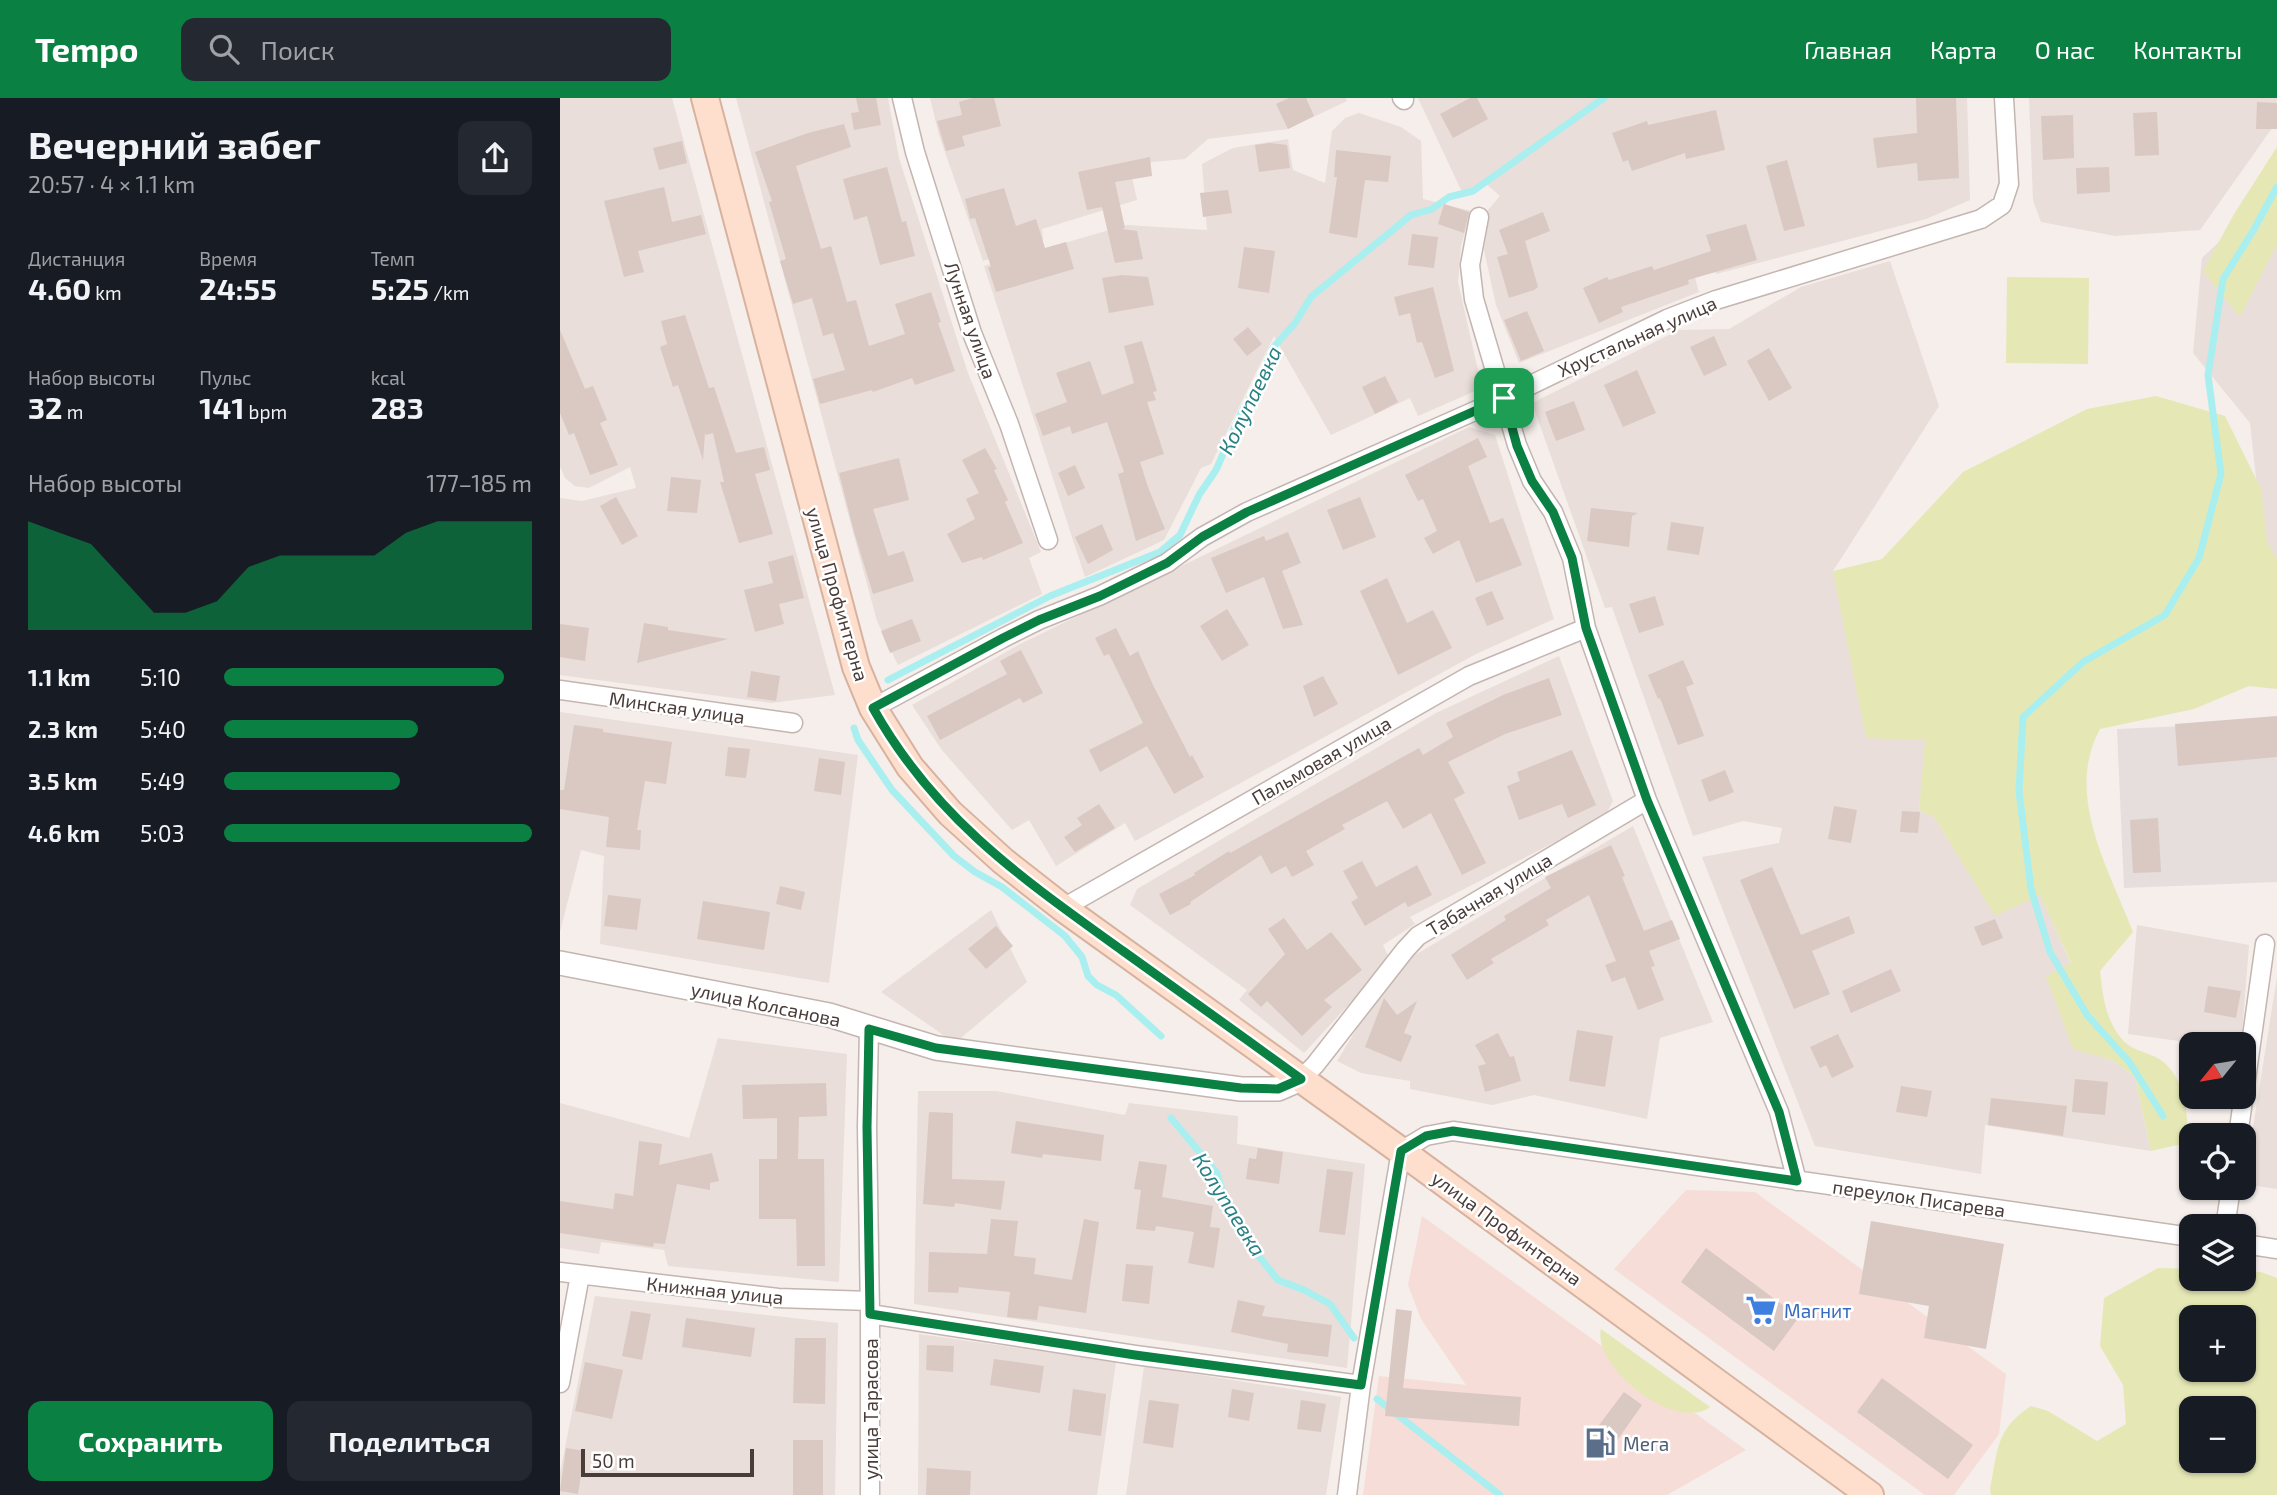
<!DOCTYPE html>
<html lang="ru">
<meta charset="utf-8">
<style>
body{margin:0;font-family:"Exo 2",sans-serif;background:#242831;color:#f1f3f6;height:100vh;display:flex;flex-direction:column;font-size:26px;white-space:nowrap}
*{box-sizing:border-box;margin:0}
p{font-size:23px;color:#9ea1a6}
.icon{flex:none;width:38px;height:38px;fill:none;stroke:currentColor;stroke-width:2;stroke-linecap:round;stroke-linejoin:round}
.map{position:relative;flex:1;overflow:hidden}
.side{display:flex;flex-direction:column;background:#171b24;width:560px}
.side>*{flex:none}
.needle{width:46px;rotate:240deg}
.tools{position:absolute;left:1619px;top:934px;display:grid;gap:14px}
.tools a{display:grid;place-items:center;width:77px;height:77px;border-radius:14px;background:#171b24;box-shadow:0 2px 5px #0004;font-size:35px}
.scale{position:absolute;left:21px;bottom:18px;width:173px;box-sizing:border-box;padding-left:7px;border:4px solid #4a3c39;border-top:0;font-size:19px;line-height:24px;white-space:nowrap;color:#4a3c39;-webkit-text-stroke:5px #fff;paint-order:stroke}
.pin{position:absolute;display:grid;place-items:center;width:60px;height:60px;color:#fff;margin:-30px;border-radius:14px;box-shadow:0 4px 10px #0006}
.round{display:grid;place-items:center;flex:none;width:74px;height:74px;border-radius:14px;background:#242831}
.head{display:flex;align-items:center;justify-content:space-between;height:119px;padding:0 28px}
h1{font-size:38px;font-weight:700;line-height:52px}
.figures{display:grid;grid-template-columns:repeat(3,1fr);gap:10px;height:119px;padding:7px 28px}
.figures div{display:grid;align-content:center}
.figures b{font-size:30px;font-weight:700}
.figures small{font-size:19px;font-weight:400}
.figures p{font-size:19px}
.chart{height:196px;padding:14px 28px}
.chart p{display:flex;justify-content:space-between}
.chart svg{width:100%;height:126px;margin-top:7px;fill:#0b8043;opacity:.7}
.cta{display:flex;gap:14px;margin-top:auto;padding:14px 28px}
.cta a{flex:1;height:80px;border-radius:14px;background:#0b8043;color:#fff;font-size:28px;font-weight:700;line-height:80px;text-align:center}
.cta a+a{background:#242831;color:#f1f3f6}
ul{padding:0 28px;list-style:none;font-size:23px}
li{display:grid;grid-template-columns:112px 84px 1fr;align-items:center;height:52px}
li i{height:18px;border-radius:9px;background:#0b8043}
header{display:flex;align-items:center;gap:42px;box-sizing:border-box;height:98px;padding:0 35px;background:#0b8043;color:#fff}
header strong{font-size:33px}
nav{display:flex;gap:38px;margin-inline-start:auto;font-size:24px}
.search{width:490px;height:63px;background:#242831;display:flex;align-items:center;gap:18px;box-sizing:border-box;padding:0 24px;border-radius:14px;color:#9ea1a6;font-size:26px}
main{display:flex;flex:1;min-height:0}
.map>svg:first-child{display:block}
.residential{fill:#e9ded9}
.commercial{fill:#f6ddd7}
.industrial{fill:#e5dedc}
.green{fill:#e5e8b5;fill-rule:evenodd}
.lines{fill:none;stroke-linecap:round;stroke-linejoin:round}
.stream{stroke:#a9eff0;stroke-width:7}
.building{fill:#dac8c3}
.minor-casing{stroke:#c4b5b0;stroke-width:21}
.tertiary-casing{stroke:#c4b5b0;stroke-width:26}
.secondary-casing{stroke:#d7b29e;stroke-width:30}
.minor{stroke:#fff;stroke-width:18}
.tertiary{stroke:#fff;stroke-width:23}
.secondary{stroke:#fedecc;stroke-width:26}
.route-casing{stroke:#fff;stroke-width:14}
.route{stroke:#0b8043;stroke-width:9}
.labels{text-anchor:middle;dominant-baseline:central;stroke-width:5;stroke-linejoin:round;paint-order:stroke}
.street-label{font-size:19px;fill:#4a3c39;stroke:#fff}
.shop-label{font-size:19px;fill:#366cbe;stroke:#fff;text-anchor:start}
.service-label{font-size:19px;fill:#4e5e75;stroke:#fff;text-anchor:start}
.water-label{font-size:21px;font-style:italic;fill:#288184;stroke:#fff}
</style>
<header>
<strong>Tempo</strong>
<div class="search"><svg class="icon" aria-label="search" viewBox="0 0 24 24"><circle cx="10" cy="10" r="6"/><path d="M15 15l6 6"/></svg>Поиск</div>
<nav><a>Главная</a><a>Карта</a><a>О нас</a><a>Контакты</a></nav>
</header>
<main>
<section class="side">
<div class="head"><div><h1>Вечерний забег</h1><p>20:57 · 4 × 1.1 km</p></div><a class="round"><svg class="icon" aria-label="share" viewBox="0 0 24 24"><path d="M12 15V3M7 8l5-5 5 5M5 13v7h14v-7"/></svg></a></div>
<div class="figures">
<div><p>Дистанция</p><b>4.60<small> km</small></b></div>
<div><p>Время</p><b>24:55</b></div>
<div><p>Темп</p><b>5:25<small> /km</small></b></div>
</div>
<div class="figures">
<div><p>Набор высоты</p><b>32<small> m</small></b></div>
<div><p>Пульс</p><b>141<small> bpm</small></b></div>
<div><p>kcal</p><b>283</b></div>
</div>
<div class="chart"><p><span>Набор высоты</span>177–185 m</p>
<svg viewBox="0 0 160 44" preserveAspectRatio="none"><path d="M0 44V6L10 10L20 14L30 26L40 38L50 38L60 34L70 22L80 18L90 18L100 18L110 18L120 10L130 6L140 6L150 6L160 6V44z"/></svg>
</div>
<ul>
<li><b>1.1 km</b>5:10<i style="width:91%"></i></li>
<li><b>2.3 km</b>5:40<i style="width:63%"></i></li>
<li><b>3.5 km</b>5:49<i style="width:57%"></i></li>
<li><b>4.6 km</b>5:03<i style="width:100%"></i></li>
</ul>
<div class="cta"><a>Сохранить</a><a>Поделиться</a></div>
</section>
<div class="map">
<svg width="1717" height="1397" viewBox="0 0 1717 1397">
<rect width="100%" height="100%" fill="#f5eeeb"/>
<path class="residential" d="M0 0H112L275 597 211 605 0 577V400L22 403 76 390 70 369 29 390 15 388 5 380 0 369Z
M176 0H328L339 60 408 275 481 454 469 460 482 496 338 567 317 523Z
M370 0H786L787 3 728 31 648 41 625 61 569 66 577 102 482 131 483 143 423 163 379 37Z
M858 0H1407L1410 102 1366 121 1156 176 1154 166 1133 173 1139 194 959 265 936 207 924 152 928 112 940 98 924 84 902 94Z
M1469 0H1717V23L1640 132 1555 138 1481 124 1473 102Z
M799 15 841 29 861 43 863 101 911 113 901 148 898 184 922 290 858 318 850 300 771 337 714 238 651 366 641 370 604 442 525 479 424 168 567 127 647 132 642 66 673 50 728 41 733 72 765 85 772 33 785 20Z
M1717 89V570L1690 325 1633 255 1642 160Z
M1330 163 1379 308 1273 473 1366 642 1359 712 1375 720 1435 817 1480 796 1511 866 1513 950 1552 962 1575 979 1591 1053 1425 1027 1421 1076 1255 1048 1142 759 1219 745 1222 730 1183 723 1133 738 1052 509 1045 510 972 305 1119 232 1169 231 1241 189Z
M909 329 935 337 994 521 916 556 575 743 565 725 496 768 469 722 452 732 381 651 352 607 460 546Z
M999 558 1053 703 1045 718 850 819 855 826 823 847 830 862 744 955 679 902 687 892 570 807 577 791 876 615Z
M0 614 298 657 269 885 40 846 44 758 21 752 0 834Z
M1073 728 1153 924 1100 940 1087 1021 974 997 932 1007 850 991V983L801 975 777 963 810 909 850 860Z
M431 812 467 884 395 945 321 894Z
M1577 827 1689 847 1681 947H1648L1568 936Z
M1717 879V1091L1684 1086Z
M158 940 287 956 279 1184 108 1168 104 1152 41 1144 39 1156 0 1150V1005L129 1040Z
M358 993H436L565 1017 569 1005 678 1018 677 1046 805 1066 787 1270 354 1206Z
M35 1198 278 1225 275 1397H0V1375Z
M359 1236 556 1264 537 1397H358Z
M584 1268 781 1299 766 1397H566Z"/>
<path class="commercial" d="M1126 1092 1195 1094 1446 1276 1439 1336 1394 1397H1365L1054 1171Z
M862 1118 1186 1352 1107 1397H803L819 1278 906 1287 861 1221 848 1187Z"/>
<path class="industrial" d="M1717 624V784L1564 790 1557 631Z"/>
<path class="green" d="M1717 49V146L1680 219 1643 173 1674 116Z
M1447 179 1529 180 1528 266 1446 265Z
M1596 298 1665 318 1701 391 1707 444 1717 461V591L1689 588 1634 611 1540 631C1504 697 1549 771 1573 834L1540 873C1543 898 1545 920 1561 940 1571 953 1586 953 1599 961 1625 977 1630 1018 1626 1045L1591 1053 1575 979 1552 962 1513 951 1486 878 1511 865 1480 797 1435 818 1375 720 1359 712 1365 642 1306 640 1273 473 1322 461 1403 374 1527 311Z
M1598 1170 1631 1171V1181H1684V1174H1701L1717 1180V1397H1431L1430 1391C1438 1352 1435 1332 1471 1308L1488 1313 1537 1343 1566 1326 1563 1287 1540 1248 1544 1200ZM1631 1220H1684V1272H1631ZM1631 1311H1684V1363H1631Z
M1041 1231 1150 1309C1116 1335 1032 1269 1041 1231Z"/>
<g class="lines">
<path class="stream" d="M328 582 490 498 600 454 620 437 639 397 656 372 681 315 702 279 712 251 735 225 751 199 851 117 872 111 889 99 913 93 1044 0
M294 630 298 642 332 692 394 758 415 774 442 789 505 838 522 859 528 878 537 887 556 897 601 938
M1603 1018 1570 965 1527 917 1490 854 1471 791 1459 693 1463 619 1523 564 1605 517 1639 460 1661 376 1648 277 1663 181 1693 133 1717 89
M611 1020 657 1075 665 1103 693 1151 718 1182 744 1192 770 1206 794 1240
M817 1301 940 1397"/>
</g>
<path class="building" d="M296 0H316L321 27 294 32 291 15 299 14Z
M413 0H434L441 28 402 38 405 48 386 53 377 23 402 17 399 4Z
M729 0H746L754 18 728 31 716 6Z
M910 0H917L928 21 893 40 880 16Z
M1356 0H1396L1399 80 1358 83 1357 65 1317 70 1313 40 1357 35Z
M1697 4 1717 5V31H1696Z
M1156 12 1165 52 1126 61 1125 55 1072 73 1068 62 1063 64 1052 35 1087 23 1088 27Z
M1597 14 1599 57 1575 58 1573 15Z
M1513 17 1514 60 1483 62 1481 18Z
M284 26 291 49 236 68 261 151 271 148 287 204 296 202 309 248 345 236 335 206 371 194 381 224 378 225 395 273 355 287 352 280 313 294 312 292 260 306 253 281 285 272 273 235 263 238 252 200 233 206 220 163 226 161 209 104 212 103 195 54 248 35Z
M122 43 127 65 99 72 93 50Z
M710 45 727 47 730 70 699 74 695 47Z
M776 52 831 58 828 84 805 82 797 140 769 135 777 79H774Z
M590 59 592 78 555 84 565 130 562 131 577 133 583 161 555 165 542 109 527 112 518 74Z
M1227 62 1245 128 1224 133 1206 68Z
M327 69 342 124 346 123 355 158 320 167 307 118 294 122 283 81Z
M1549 69 1550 94 1517 96 1516 70Z
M104 89 112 124 141 117 146 136 78 153 84 174 64 179 44 103Z
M444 90 456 128 476 121 485 150 506 144 514 171 436 194 428 169H431L415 120 410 121 405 101Z
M668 92 672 115 643 119 640 95Z
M884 106 909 114 904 135 878 126Z
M983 114 990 133 965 143 978 189 974 192 949 200 937 159 948 156 939 132Z
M1186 126 1197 162 1128 182 1129 186 1061 209 1063 214 1039 225 1023 190 1047 179 1049 182 1092 168 1094 172 1151 153 1146 137Z
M852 136 878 139 874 170 848 167Z
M684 149 715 153 709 195 678 190Z
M562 177 588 179 594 207 549 215 542 180Z
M873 189 894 273 875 280 862 244 857 245 850 215 839 218 834 199Z
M967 213 984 253 961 263 944 222Z
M125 217 149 290 154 289 176 355 204 349 210 372 195 376 213 436 179 445 160 384H164L153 335 146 337 145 335 143 362 118 287 113 289 100 249 107 246 101 223Z
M688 229 702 246 687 258 673 241Z
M0 232 25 291 33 288 47 322 40 325 58 367 30 377 14 335 9 337 0 315Z
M1154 238 1167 267 1144 278 1130 249Z
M582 243 597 293 593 294 596 302 587 304 604 356 580 364 588 389 605 431 576 443 558 376 564 374 547 324 512 336 510 328 483 338 475 316 507 304 496 275 530 263 542 297 574 285 564 248Z
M1209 250 1232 290 1209 303 1187 263Z
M1077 272 1096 315 1063 329 1044 287Z
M825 278 838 304 815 316 802 289Z
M1014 303 1025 332 996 343 985 314Z
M918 340 927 359 908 368 930 425 943 420 962 467 916 485 899 442 873 456 864 440 877 433 863 401 858 403 845 377Z
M425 350 437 371 434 372 448 402 445 404 463 445 423 462 422 459 402 465 387 436 415 421 406 401 419 395 402 362Z
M339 360 349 402 313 411 328 458 344 453 354 483 313 496 294 434 279 375Z
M515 367 525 390 508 398 498 375Z
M111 379 141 382 137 415 107 413Z
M56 399 78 438 62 447 40 408Z
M800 399 816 439 783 452 767 412Z
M1031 410 1078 415 1072 418 1069 449 1027 443Z
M1111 424 1144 429 1139 457 1107 452Z
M542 426 553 452 528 466 515 439Z
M728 434 741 465 722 473 743 527 723 531 704 479 666 495 651 460 704 438 706 443Z
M233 457 244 500 219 506 224 526 195 534 184 492 213 485 208 464Z
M827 480 847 525 873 512 892 550 838 577 800 493Z
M932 493 944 521 927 528 915 500Z
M1095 498 1104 527 1079 535 1069 506Z
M667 511 689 547 662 563 640 528Z
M352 521 361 543 330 555 321 533Z
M84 525 108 529V532L168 541 77 565Z
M0 526 29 530 25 563 0 559Z
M556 530 570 558 578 553 593 587 630 659 632 657 644 679 614 696 587 648 540 674 529 652 583 625 549 556 544 558 535 540Z
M461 552 483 595 463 605 460 600 380 642 367 618 447 576 440 563Z
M1123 562 1134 586 1126 589 1144 638 1118 647 1100 600 1098 601 1088 577Z
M191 573 220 578 216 603 187 599Z
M763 578 778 606 754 619 743 588Z
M989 580 1002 617 945 636 888 664 905 695 894 701 926 765 902 777 871 715 843 731 827 703 782 727 785 731 746 753 754 767 732 779 726 768 711 776 701 757 630 804 631 806 610 817 599 796 635 777 634 775 669 753 670 755 859 650 863 657 893 639 886 625 943 597Z
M1717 618V659L1618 668 1615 626Z
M14 627 43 631V634L112 644 106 686 85 683 77 732H81L80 752 46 749 49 719 0 711V692H4Z
M168 649 190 651 186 680 165 678Z
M1012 652 1036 707 1008 720 1002 706 959 722 947 688 960 683 957 674Z
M259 660 285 664 281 697 254 693Z
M1165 672 1174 694 1149 704 1141 682Z
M539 706 555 730 515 754 504 739 522 727 517 720Z
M1274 708 1297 712 1291 745 1268 741Z
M1342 713 1360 714 1358 735 1340 734Z
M1598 720 1601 774 1573 775 1570 722Z
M1051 747 1065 778 1062 779 1084 833 1112 822 1120 841 1089 853 1095 868 1091 869 1104 902 1078 912 1065 879 1052 884 1045 867 1056 863 1029 797 986 822 989 827 931 861 934 865 907 882 891 857 946 822 944 818 991 790 985 779Z
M802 763 816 789 857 767 872 797 848 809 845 804 805 828 791 804 798 800 783 773Z
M1212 769 1241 837 1289 818 1295 835 1252 853 1270 896 1234 911 1180 782Z
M220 788 245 794 241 812 216 806Z
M48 797 81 801 77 832 44 828Z
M143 803 210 814 204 852 137 841Z
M724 820 747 852 771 834 802 872 764 902 772 909 742 938 707 903 701 909 688 896 725 856 708 831Z
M1435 821 1443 840 1422 848 1414 829Z
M436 828 453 848 426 871 408 851Z
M1331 871 1341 893 1291 915 1282 893Z
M1648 888 1681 893 1676 920 1644 914Z
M824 900 837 917 857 903 844 935 852 938 841 964 805 949Z
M1017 932 1053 938 1045 989 1009 983Z
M938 935 950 959 954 958 961 983 925 994 918 968 926 966 915 947Z
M1278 936 1294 969 1272 980 1266 967 1260 970 1250 949Z
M1515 981 1548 984 1545 1017 1512 1014Z
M266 985 267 1018 239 1019 238 1061H264L265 1168H237L236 1121H199V1061H217V1020L183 1021 182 987Z
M1341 988 1372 993 1367 1019 1336 1014Z
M1431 1000 1507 1008 1503 1038 1428 1027Z
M369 1014 393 1015 392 1081 445 1083 441 1112 395 1105 394 1109 363 1106Z
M456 1023 544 1037 541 1063 483 1056 482 1060 451 1055Z
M79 1043 102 1046 99 1067 152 1055 159 1083 150 1085V1092L117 1086 105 1146 94 1145 93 1149 0 1135V1103L53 1111 55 1095 73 1098Z
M698 1050 723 1054 719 1086 686 1081 689 1060 696 1061Z
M579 1063 607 1067 602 1099 653 1108 650 1129 660 1130 654 1170 628 1165 634 1134 596 1128 595 1133 576 1131 581 1092 574 1091Z
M767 1071 793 1074 785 1137 759 1134Z
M431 1121 458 1123 454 1158 476 1160 474 1176 512 1182 524 1121 539 1124 526 1215 479 1208 477 1222 447 1219 450 1194 399 1189 398 1195 368 1194 369 1154 427 1156Z
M1311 1123 1444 1146 1426 1251 1364 1240 1369 1208 1299 1196Z
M1146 1150 1239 1219 1214 1253 1121 1184Z
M566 1166 593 1168 589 1206 562 1203Z
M678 1202 705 1208 702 1218 772 1227 768 1259 727 1254 728 1246 671 1234Z
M836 1211 852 1213 843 1290 961 1299 959 1328 825 1318Z
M71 1213 91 1216 82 1262 62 1258Z
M126 1220 195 1230 191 1259 122 1249Z
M235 1240H266L265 1306 233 1305Z
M367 1247 394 1248 393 1274 366 1272Z
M434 1261 484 1268 480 1295 430 1287Z
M25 1264 63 1272 52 1321 15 1313Z
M1322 1280 1413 1347 1388 1381 1297 1314Z
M513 1291 546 1296 541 1338 508 1333Z
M672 1291 694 1295 689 1323 668 1319Z
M1064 1294 1082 1307 1044 1361 1024 1347Z
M589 1302 619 1306 613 1350 583 1345Z
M741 1302 766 1306 761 1334 737 1331Z
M233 1342H263V1397H233Z
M6 1350 25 1353 18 1396 0 1393Z
M367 1370 411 1373 410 1397H366Z"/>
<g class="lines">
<g class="minor-casing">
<path id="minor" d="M342 0 355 54 412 235 449 326 488 442
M842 0 844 2
M919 119 910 167 914 201 957 347 972 383 993 414 1012 460 1026 530 1087 702 1219 1014 1237 1083
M0 592 233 625
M313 610 443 540 479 522 539 498 607 465 642 439 687 414 944 300 1107 221 1156 202 1421 121 1442 107 1449 86 1444 0
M503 810 909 578 1026 530
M309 931 307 1029 310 1216V1397
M741 981 755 967 845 852 858 838 1087 702
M1678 1038 1705 846
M1665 1129 1671 1090
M1684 1146 1717 1151
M0 1174 218 1200 310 1203
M310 1216 575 1257 801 1287
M0 1285 20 1177
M787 1397 801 1287 841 1053 866 1038 893 1033 1631 1139"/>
</g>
<g class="tertiary-casing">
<path id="tertiary" d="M0 865 269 917 376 950 681 991H718L741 981"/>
</g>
<g class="secondary-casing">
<path id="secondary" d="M145 0 296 569 313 610 350 669 390 715 443 763 503 810 841 1053 1310 1397"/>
</g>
<use href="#minor" class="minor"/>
<use href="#tertiary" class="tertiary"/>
<use href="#secondary" class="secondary"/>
</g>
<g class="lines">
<g class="route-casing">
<path id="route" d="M944 300 957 348 972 383 993 414 1012 460 1026 530 1087 702 1219 1014 1237 1083 893 1033 866 1038 841 1053 801 1287 575 1257 310 1216 307 1029 309 931 376 950 681 990 718 991 741 981C682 938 623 896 563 853 463 781 375 721 313 610L443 540 479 522 540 498 607 465 642 439 687 414Z"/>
</g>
<use href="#route" class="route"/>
</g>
<defs>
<g id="supermarket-bare" transform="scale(2.415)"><path d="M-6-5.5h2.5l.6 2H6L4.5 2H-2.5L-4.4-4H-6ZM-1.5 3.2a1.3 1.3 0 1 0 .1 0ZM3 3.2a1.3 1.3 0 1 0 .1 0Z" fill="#3f7fe0" stroke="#fff" stroke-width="2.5" paint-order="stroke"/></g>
<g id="fuel-bare" transform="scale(2.415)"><path d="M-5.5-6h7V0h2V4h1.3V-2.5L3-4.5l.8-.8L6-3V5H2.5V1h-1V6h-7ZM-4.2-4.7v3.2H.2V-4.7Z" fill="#5c6f8a" stroke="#fff" stroke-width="2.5" paint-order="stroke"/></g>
</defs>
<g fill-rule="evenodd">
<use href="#supermarket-bare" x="1201" y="1212"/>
<use href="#fuel-bare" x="1040" y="1345"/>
</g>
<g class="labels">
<g class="street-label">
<text transform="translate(411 222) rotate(71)">Лунная улица</text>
<text transform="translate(1077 238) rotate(-24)">Хрустальная улица</text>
<text transform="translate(278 496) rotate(74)">улица Профинтерна</text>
<text transform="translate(117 609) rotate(8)">Минская улица</text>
<text transform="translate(761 662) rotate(-30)">Пальмовая улица</text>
<text transform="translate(929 796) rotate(-31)">Табачная улица</text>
<text transform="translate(206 906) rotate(12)">улица Колсанова</text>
<text transform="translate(1359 1100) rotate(8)">переулок Писарева</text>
<text transform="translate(947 1130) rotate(36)">улица Профинтерна</text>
<text transform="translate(155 1192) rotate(6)">Книжная улица</text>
<text transform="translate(310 1311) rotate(-90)">улица Тарасова</text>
</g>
<g class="shop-label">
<text x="1224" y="1212">Магнит</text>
</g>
<g class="service-label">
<text x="1063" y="1345">Мега</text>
</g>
<g class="water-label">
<text transform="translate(689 302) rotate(-64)">Колупаевка</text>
<text transform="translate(670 1106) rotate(58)">Колупаевка</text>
</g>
</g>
</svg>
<div class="tools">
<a><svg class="needle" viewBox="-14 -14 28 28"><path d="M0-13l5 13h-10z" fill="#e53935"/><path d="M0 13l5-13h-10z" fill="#9ea1a6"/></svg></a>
<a><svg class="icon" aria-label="locate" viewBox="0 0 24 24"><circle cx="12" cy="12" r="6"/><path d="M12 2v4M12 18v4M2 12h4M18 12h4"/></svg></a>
<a><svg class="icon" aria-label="layers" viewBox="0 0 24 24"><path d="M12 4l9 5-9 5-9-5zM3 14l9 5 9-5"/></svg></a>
<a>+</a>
<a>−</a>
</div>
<div class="scale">50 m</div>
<div class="pin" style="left:944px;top:300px;background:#1e9e55"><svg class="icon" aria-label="arrive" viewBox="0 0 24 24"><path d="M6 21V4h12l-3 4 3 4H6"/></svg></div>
</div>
</main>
